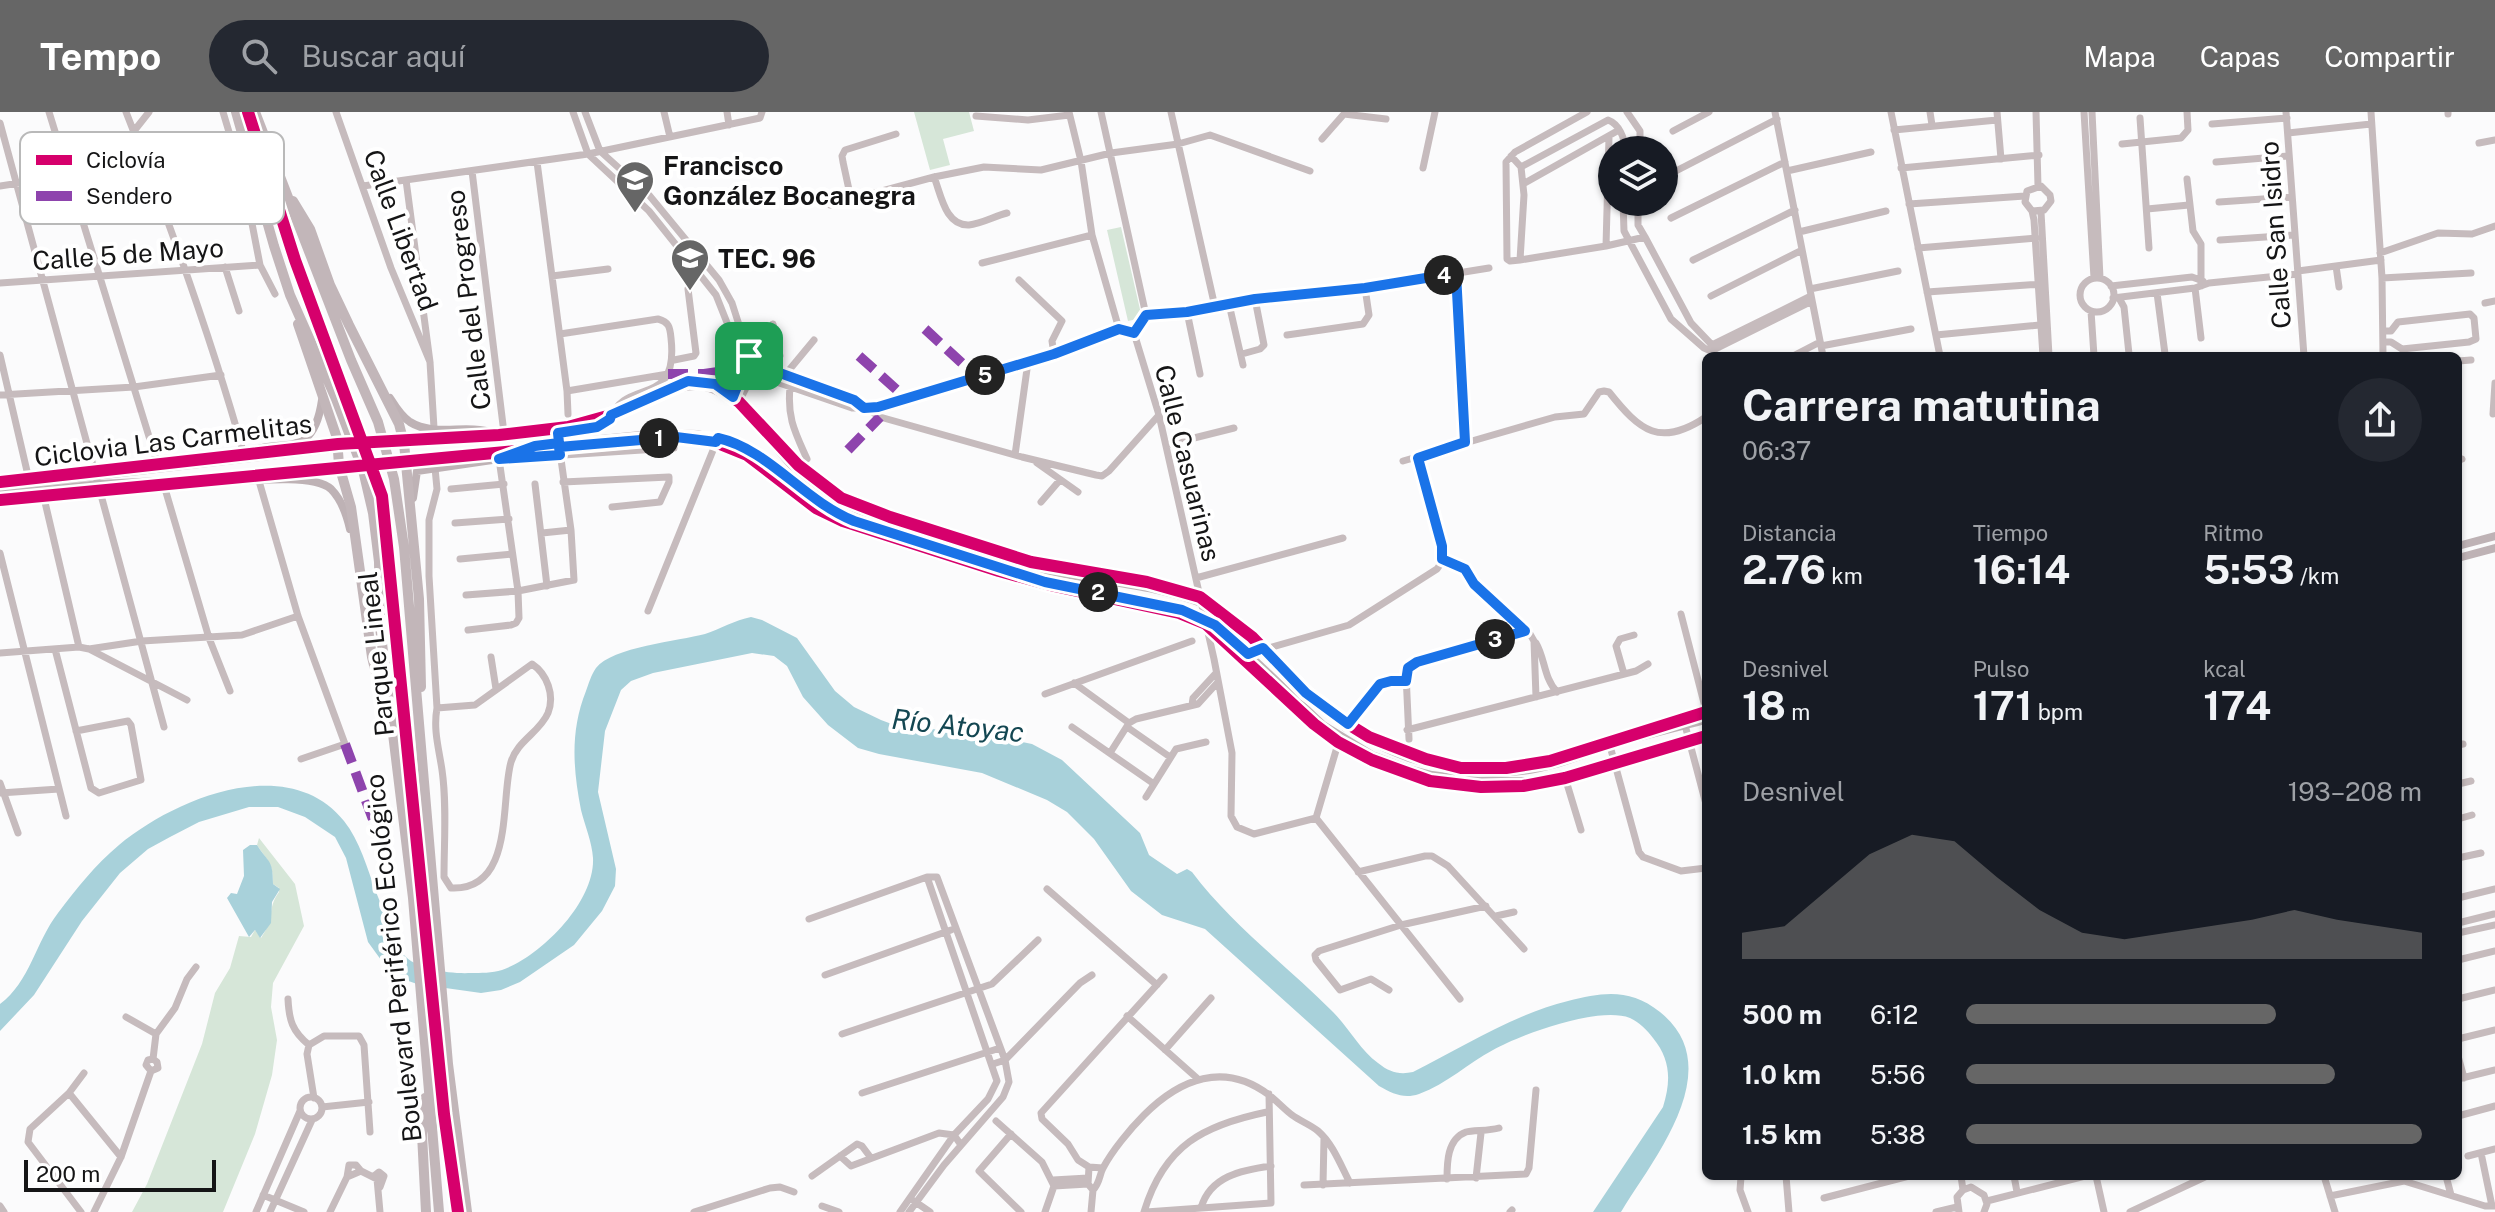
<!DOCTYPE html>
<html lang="es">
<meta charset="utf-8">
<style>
body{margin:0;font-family:"Public Sans",sans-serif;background:#242831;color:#f1f3f6;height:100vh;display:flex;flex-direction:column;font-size:30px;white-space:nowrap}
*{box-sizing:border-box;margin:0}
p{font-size:26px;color:#9ea1a6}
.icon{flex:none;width:44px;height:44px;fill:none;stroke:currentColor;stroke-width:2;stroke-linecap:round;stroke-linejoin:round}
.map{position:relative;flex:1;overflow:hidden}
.side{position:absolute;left:1702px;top:240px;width:760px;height:828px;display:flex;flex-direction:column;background:#171b24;border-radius:12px;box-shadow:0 2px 6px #0004}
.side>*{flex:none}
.fabs{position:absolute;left:1598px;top:24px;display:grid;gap:16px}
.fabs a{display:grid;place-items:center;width:80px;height:80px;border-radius:50%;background:#171b24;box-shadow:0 2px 6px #0004;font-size:40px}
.scale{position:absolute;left:24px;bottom:20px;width:192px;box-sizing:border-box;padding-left:8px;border:4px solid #151516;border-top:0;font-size:22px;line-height:28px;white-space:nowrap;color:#151516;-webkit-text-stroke:6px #fff;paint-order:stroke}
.pin{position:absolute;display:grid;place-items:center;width:68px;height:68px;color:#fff;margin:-34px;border-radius:16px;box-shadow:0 4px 12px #0006}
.km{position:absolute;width:40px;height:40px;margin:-20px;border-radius:50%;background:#222;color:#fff;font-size:22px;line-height:40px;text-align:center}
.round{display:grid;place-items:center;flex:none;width:84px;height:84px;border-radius:42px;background:#242831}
.overview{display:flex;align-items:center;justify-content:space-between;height:136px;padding:0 40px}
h1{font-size:44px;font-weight:700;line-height:60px}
.figures{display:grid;grid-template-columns:repeat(3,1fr);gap:12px;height:136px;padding:8px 40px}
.figures div{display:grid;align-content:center}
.figures b{font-size:40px;font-weight:700}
.figures small{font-size:22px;font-weight:400}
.figures p{font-size:22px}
.chart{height:224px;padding:16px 40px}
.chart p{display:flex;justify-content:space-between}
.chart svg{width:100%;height:144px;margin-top:8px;fill:#666;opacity:.7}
ul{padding:0 40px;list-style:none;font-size:26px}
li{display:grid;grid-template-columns:128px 96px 1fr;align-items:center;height:60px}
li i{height:20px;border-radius:10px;background:#666}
header{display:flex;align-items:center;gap:48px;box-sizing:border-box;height:112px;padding:0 40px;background:#666;color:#fff}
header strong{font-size:38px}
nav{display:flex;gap:44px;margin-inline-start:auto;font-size:28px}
.search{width:560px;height:72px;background:#242831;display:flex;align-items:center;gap:20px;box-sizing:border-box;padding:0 28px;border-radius:44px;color:#9ea1a6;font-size:30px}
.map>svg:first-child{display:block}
.green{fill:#d6e6d8}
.water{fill:#a8d1da}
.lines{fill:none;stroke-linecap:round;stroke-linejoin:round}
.minor{stroke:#c6bbbd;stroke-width:7}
.major{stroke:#beb2b5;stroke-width:8}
.highway{stroke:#c2b6b9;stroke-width:10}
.quiet{stroke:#8e44ad;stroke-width:10;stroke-dasharray:20 10;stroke-linecap:butt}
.cycleway-casing{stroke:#fff;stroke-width:17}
.cycleway{stroke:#d6006c;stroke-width:12}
.route-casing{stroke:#fff;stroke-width:16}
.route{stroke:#1a73e8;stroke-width:10}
.labels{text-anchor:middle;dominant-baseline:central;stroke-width:8;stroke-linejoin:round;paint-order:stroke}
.poi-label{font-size:26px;font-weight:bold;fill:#151516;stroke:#fff;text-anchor:start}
.street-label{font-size:26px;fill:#151516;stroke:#fff}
.water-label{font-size:28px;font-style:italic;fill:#144752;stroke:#fff}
.key{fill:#fff;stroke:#b9b9b9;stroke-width:2}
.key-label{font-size:22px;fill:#151516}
</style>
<header>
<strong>Tempo</strong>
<div class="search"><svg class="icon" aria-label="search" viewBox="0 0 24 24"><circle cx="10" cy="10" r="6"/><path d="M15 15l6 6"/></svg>Buscar aquí</div>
<nav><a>Mapa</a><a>Capas</a><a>Compartir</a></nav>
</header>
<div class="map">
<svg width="2495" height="1100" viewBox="0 0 2495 1100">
<rect width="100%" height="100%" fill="#fbfbfc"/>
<path class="green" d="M914 0H969L974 19 943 27 950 53 930 58Z
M1121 115 1142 206 1128 209 1107 118Z
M259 726 295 772 304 814 273 871 271 895 277 928 272 963 255 1022 223 1100H132L147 1072 202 932 215 881 230 856 239 824 251 825 255 818 261 826C275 806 267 796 279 780V776L273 772C273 749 267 749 257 733Z"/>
<path class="water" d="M751 505 762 508 797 526 835 579 854 595 881 608 897 614 976 621 1032 632 1062 648 1140 721 1149 743 1177 762 1187 757 1192 760C1232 813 1286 853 1333 900 1349 916 1360 938 1378 951 1389 960 1399 963 1413 960 1463 935 1512 903 1568 889 1603 880 1630 876 1660 900 1730 956 1653 1047 1621 1100H1593L1663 995C1671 969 1671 948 1653 926 1647 918 1639 910 1630 906 1598 894 1522 922 1493 938 1468 951 1447 972 1419 982 1404 987 1393 982 1379 974L1205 817 1162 803 1131 779 1094 727 1067 700 1047 688 982 661 879 642 858 636 828 613 811 594 803 585 787 554 774 544 752 541 653 561 631 569 621 578 605 619 598 680 616 757 615 774 602 799 574 833 520 870 501 878 481 881 417 872 400 866 389 859 368 830 346 746 335 725 305 705 278 695H249L199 710 170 725 148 737 120 761 82 809 34 883 0 919V892C30 870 36 829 58 801 76 777 96 752 119 733 174 687 288 639 344 709 360 729 367 756 376 780 384 801 394 821 403 842 416 858 451 862 471 861 481 861 492 861 502 858 541 844 595 790 593 746 592 730 585 714 581 698 573 657 570 619 586 579 589 571 591 563 596 556 612 535 679 529 705 522 720 517 735 508 751 505Z
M250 733H257C268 751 273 746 273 772L280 777 272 790 271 811 260 826 255 818 249 825 227 786 231 781 237 782 244 764 243 738Z"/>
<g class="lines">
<path class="minor" d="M49 0 159 357
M126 0C171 114 212 228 245 346
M223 0 244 70 260 153 275 182
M336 0 391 156 430 250
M573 0 588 42 649 99 716 183 745 256 753 262 852 296H864
M585 0 600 39 649 83 719 168 732 191 749 244 758 253 854 288 880 305 1022 345 1096 363 1102 364 1109 359 1159 303
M664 0 670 25
M727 0 729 13
M1069 0 1081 49 1092 123 1119 217
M1101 0 1146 203 1134 221
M1171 0 1215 195
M1587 0 1515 40 1506 50 1507 147 1510 149 1520 148 1606 134 1645 125
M1627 0 1640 19V38
M1775 0 1823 244
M1891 0 1940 244
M1930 0 1932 13
M1997 0 2001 47
M2036 0 2038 74
M2084 0 2094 166
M2092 0 2100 166
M2286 0 2304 244
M2371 0 2382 166 2383 244
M1344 2 1386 7
M2448 2V0
M976 4 1028 8 1069 3
M2140 6 2149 136
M0 11 164 615
M2212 12 2287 6
M1894 18 1997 8
M134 19 149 0
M1673 19 1709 0
M2288 21 2371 12
M1322 27 1344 2
M2479 31 2495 28
M2122 32 2181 26 2188 18 2187 0
M1511 44 1521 55 1524 83 1520 148
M537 50 567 279 568 302
M2216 50 2289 44
M1521 55 1608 8C1619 12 1625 26 1625 38
M1423 56 1435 0
M1901 56 2039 43
M472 59 503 313
M1787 59 1871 40
M1672 61 1777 7
M934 65C941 82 945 114 969 113 981 112 995 104 1007 101
M2187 67 2193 119 2201 132V174
M406 68 430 250 434 316
M1523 72 1619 18
M0 74 146 51
M363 74 588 42 760 6 762 0
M851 87 843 50 842 44 845 38 896 22
M1623 90 1624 119 1671 207 1704 236 1711 239
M1638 90V113L1645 125 1691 211 1712 233
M2219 90 2292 85
M161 91 183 63
M1909 92 2025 84
M830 93 934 65 984 55 1041 58 1111 41 1178 32 1210 23 1310 59
M2147 97 2189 93
M2032 99 2044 98 2051 89 2050 83 2041 74 2027 79 2025 90 2032 99 2034 108 2043 244
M2041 100 2049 244
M1671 106 1785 50
M1799 120 1886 99
M2220 128 2294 123
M1606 134 1609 25
M1918 136 2036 126
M2380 141 2438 121 2472 122 2495 114
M1693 148 1795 98
M982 151 1092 123
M2336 154 2339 175
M225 155 239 199
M2298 159 2381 148
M1456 161 1465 330
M552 164 608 157
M2382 166 2471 161
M2080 183a17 17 0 1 1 34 0a17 17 0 1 1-34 0Z
M1019 168 1062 209 1052 229 1054 242
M0 171 260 153
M2111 174 2192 165 2203 169
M2195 176 2201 226
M1810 177 1898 159
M1927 180 2042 172
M2157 181 2165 242
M1711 184 1802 138
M2113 186 2195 176 2209 171 2298 162
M2119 186 2124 195 2129 242
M2485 191 2495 189
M1229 192 1243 253
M2091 199 2094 244
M1187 200 1200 262
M1146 203 1187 200 1255 187 1365 176 1489 156
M2383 219H2391L2398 210 2470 202 2474 206 2476 227 2469 230 2402 237 2391 230H2383
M1134 221 1159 303 1214 547 1232 641 1231 704 1237 715 1254 722 1316 706
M560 222 658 207C669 210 670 215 671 226 679 298 626 264 610 307
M1287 223 1363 212 1369 203 1365 176
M1936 223 2040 213
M1712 233 1811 184
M1821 234 1911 217
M1711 239 1812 189
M1242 242 1260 237 1264 233 1255 187
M0 243 30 372
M1793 244 1820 230
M674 248 694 244 696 241 688 177
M2458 249 2471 248
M768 256 780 244 773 212
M785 263 814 228
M790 275C787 306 795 320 807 347
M567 279 668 262
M0 283 134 275 221 263
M732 290 746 254
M737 294 754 260
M869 296 907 287 1054 242 1119 217 1134 221
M2493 302 2495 271
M1166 333 1234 316
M1015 343 1028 250
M2458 348 2462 347
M1403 349 1555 305 1584 302 1599 280 1604 279 1609 280C1640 319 1660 336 1706 305
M1037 351 1078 380
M435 356 437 377 429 408V464L437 596C433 618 439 637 442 658 447 692 444 731 444 765L451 776C515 779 500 688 511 650 517 629 540 620 548 601 555 583 547 562 532 552L475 593 437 596
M259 369 298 504 345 632 301 647
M163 370 209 526 230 579
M563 370 669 365V370L660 390 612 395
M535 372 547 474
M451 377 504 372
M44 386 79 535
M0 390 91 381 100 372
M1041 390 1060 368
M455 411 509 407
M542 421 571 418
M0 441 66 704
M460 447 512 442
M1442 447 1465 457 1474 472 1530 522 1534 529 1536 585
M1196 466 1343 426
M466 483 518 479 574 468 571 418 558 326
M648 499 718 326
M1681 502 1706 599
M468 518 511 513 516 511 519 506 518 479 499 347 674 336
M1536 531C1545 546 1544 567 1557 580
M55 537 91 676 99 681 141 668 131 613 128 609 76 619
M89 537 187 588
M0 541 79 535 89 537 142 529 242 523 298 504
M1248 542 1349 513 1437 457 1442 450V434L1418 346
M491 545 496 577
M1624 562 1616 534 1620 527 1634 523
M1074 571 1129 611
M1045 582 1192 529
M1192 593 1193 586 1216 561
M1685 613 1706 692
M1072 615 1154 672
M1127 615 1170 645
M1345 616 1380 572 1391 569H1406
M1407 618 1636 559 1648 552
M1409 627 1406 562 1412 553 1525 519
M2458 633 2463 632
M1610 634 1639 740 1643 745 1681 759 1706 756
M1110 641 1129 611 1136 607 1198 592 1218 570
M1564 662 1581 718
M0 671 18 721
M2458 672 2471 669
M0 681 59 677
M1146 685 1176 637 1206 630
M1316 706 1460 887
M1316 706 1340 625
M2458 707 2472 703
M2458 746 2481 741
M1358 760 1425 744H1432L1448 754 1524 837
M1047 777 1157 873
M2458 786 2495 777
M1496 804 1514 800
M809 807 927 765H937L1005 948 1009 970 1003 985 944 1053 909 1100
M2458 811 2494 802
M2458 821 2495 813
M2458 848 2495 839
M825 863 951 818
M1389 878 1371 867 1340 878 1316 848 1315 843 1319 839 1401 813 1486 794
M288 887C289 908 292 919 309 933
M2458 887 2495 878
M1127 904 1198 967
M126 905 156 922
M842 922 992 872 1038 828
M2458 927 2495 918
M1165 938 1211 886
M2458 944 2464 966
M153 947 156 922 175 896 187 867 196 855
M993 952 1005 948 1080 871 1092 863
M2458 967 2495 958
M69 981 121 1045
M862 981 1000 936
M300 996a11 11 0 1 1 22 0a11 11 0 1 1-22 0Z
M314 986 307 942 309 933 324 924H359L364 933 370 1020
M322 995 369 990
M2458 1004 2495 994
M996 1009 1042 1050 1054 1074 1045 1100
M1011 1022 979 1059 1021 1100
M2481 1041 2492 1094
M840 1044 851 1054 939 1021 954 1023 961 1033
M2468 1044 2495 1037
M1089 1055 1088 1072 1093 1078 1091 1100
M1103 1056 1089 1055 1078 1048 1068 1032 1042 1007 1041 1001 1164 865
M374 1064 379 1060 384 1064 380 1075
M812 1064 857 1032 862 1034 871 1046
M1786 1064 1789 1100
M1961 1064 1963 1078
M2014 1064 2017 1080
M2096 1064 2104 1100
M2324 1064 2335 1100
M2446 1064 2451 1083
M347 1065 349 1053H356L361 1059
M1741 1065 1740 1078 1748 1100
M1476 1066 1481 1021
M1447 1067C1447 1051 1447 1027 1466 1020 1473 1018 1489 1019 1499 1016
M1053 1068 1088 1066
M1304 1073 1526 1062 1529 1056 1536 978
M1323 1073 1324 1026
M1054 1074 1088 1072
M1093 1078C1100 1071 1099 1064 1103 1056 1112 1039 1130 1017 1144 1003 1180 967 1224 949 1269 983 1277 989 1284 997 1292 1003 1300 1009 1311 1013 1318 1019 1333 1032 1341 1054 1350 1071
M263 1083 304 1100
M2330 1084 2404 1069 2485 1094H2495
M1824 1086 1909 1064
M914 1089 930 1100
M1987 1089 2085 1064
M0 1094 4 1100
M822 1094 839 1100
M1201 1096C1210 1064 1242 1058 1271 1054
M81 1100 28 1030 30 1017 69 981 84 961
M94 1100 121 1045 151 959 158 956 157 950 153 947 148 948 146 953 151 959
M256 1100 300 999
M270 1100 312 1008
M330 1100 347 1065 361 1059 377 1067 380 1100
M694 1100 770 1076 780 1075 794 1080
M900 1100 954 1023 988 987 997 969 927 765
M1144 1100C1164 1033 1204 1013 1267 1000
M1146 1100 1271 1091 1269 982
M1510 1100 1512 1098
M1936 1100 1957 1095
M1959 1100 1957 1085 1963 1078 1971 1075 1984 1083 1987 1092 1984 1100
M2130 1100 2207 1064"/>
<path class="major" d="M390 286C395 294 401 304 410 310 437 327 474 308 502 325
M246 344C275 320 312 356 322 288
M212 371C239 370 312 360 331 377 342 388 347 404 350 417
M0 375 338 336 567 320C577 319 589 318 598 314 626 302 668 272 698 274 734 275 770 331 793 355 807 368 823 380 839 389 875 408 915 419 953 431 989 442 1026 455 1064 462 1109 470 1157 474 1201 491 1240 505 1277 561 1310 588 1369 638 1443 668 1521 659 1553 656 1583 642 1613 633 1644 623 1675 616 1706 608
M0 383 100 372 199 367 661 321 697 322 741 333 751 338 814 388 854 409 1045 470 1153 490 1205 507 1229 524 1323 613 1372 643 1409 657 1432 663 1478 669H1535L1564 662 1706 620
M413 386 417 359 499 347 521 339
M2458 434 2495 424
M2458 446 2495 436"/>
<path class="highway" d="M236 0 274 134 290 183 336 287 363 358 373 401 379 450 380 515 413 786 439 1100
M255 0 351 248 378 310 394 367 404 435 448 952 467 1100
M293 89 310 117 330 173 349 213 399 312 404 331 419 487 421 575
M298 212 337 326 339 353 351 395 372 545 385 597
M425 986 422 1022 426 1100"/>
<path class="quiet" d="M925 217 978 266
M859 244 907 287
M668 262H704L745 256
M848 338 880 305
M345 632 381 729"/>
<g class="cycleway-casing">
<path id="cycleway" d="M248 0 295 148 382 384 444 1002 458 1100
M0 370 338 332 499 323 568 315 611 303 688 269 715 272 739 290 798 353 841 386 890 405 1031 450 1147 470 1200 485 1252 525 1306 581 1348 612 1369 625 1426 647 1461 656H1506L1550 649 1706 600
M0 388 526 338 676 325 710 328 747 343 816 396 843 409 999 459 1054 474 1179 501 1206 512 1314 612 1338 630 1372 648 1430 669 1481 675 1523 674 1565 666 1706 624"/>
</g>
<use href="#cycleway" class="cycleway"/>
</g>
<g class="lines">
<g class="route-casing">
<path id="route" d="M1456 161 1465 330 1418 346 1442 434V447L1465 457 1474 472 1525 519 1417 550 1408 556 1406 569H1391L1380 572 1348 612 1306 581 1263 536 1248 542 1215 513 1182 498 1045 470 854 409C804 389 768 337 718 326L716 330 676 325 559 335 560 343 499 347 535 334 559 331 558 321 597 315 610 307 611 303 688 269 715 272 733 285 749 244 758 253 854 288 864 296 878 295 1054 242 1119 217 1134 221 1146 203 1187 200 1255 187 1365 176Z"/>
</g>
<use href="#route" class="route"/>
</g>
<defs>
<g id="school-pin" transform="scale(2)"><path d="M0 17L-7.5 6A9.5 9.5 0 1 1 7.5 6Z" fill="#666" stroke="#fff"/><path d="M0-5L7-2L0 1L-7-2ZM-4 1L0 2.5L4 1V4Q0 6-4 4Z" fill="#fff"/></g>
</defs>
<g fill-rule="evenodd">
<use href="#school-pin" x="635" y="68"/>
<use href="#school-pin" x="690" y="146"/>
</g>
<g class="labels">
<g class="poi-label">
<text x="663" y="53">Francisco<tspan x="663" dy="30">González Bocanegra</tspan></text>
<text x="718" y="146">TEC. 96</text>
</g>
<g class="street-label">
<text transform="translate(401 118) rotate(70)">Calle Libertad</text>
<text transform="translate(2275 123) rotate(-94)">Calle San Isidro</text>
<text transform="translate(128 142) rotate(-4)">Calle 5 de Mayo</text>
<text transform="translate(468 188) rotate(-97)">Calle del Progreso</text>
<text transform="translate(173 328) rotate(-7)">Ciclovia Las Carmelitas</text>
<text transform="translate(1188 351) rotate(76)">Calle Casuarinas</text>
<text transform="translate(376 542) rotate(-96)">Parque Lineal</text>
<text transform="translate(393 846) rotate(-96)">Boulevard Periférico Ecológico</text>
</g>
<g class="water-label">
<text transform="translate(958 613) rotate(6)">Río Atoyac</text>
</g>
</g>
<rect x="20" y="20" width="264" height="92" rx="12" class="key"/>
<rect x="36" y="43" width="36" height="10" fill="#d6006c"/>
<rect x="36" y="79" width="36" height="10" fill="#8e44ad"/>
<g class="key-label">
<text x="86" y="56">Ciclovía</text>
<text x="86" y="92">Sendero</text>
</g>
</svg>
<div class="fabs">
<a><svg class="icon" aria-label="layers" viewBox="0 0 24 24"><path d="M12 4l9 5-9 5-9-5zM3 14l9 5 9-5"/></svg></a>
</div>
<div class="scale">200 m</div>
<div class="pin" style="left:749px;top:244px;background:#1e9e55"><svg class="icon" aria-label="arrive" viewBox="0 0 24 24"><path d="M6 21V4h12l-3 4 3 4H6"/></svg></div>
<b class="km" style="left:659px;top:326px">1</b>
<b class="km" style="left:1098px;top:480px">2</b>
<b class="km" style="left:1495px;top:527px">3</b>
<b class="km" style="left:1444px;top:163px">4</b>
<b class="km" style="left:985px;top:263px">5</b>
<section class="side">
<div class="overview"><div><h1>Carrera matutina</h1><p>06:37</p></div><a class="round"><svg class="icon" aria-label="share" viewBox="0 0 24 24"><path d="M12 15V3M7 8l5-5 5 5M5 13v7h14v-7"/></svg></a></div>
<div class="figures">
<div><p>Distancia</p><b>2.76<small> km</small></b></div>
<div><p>Tiempo</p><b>16:14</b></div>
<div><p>Ritmo</p><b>5:53<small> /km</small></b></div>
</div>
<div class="figures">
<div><p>Desnivel</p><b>18<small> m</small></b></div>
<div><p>Pulso</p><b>171<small> bpm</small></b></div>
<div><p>kcal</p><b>174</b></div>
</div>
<div class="chart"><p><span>Desnivel</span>193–208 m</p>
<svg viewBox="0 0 160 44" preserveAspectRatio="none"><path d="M0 44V36L10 34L20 23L30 12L40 6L50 8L60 19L70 29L80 36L90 38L100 36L110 34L120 32L130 29L140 32L150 34L160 36V44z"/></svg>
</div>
<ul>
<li><b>500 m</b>6:12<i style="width:68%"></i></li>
<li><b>1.0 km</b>5:56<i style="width:81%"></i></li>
<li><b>1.5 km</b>5:38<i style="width:100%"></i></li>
</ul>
</section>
</div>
